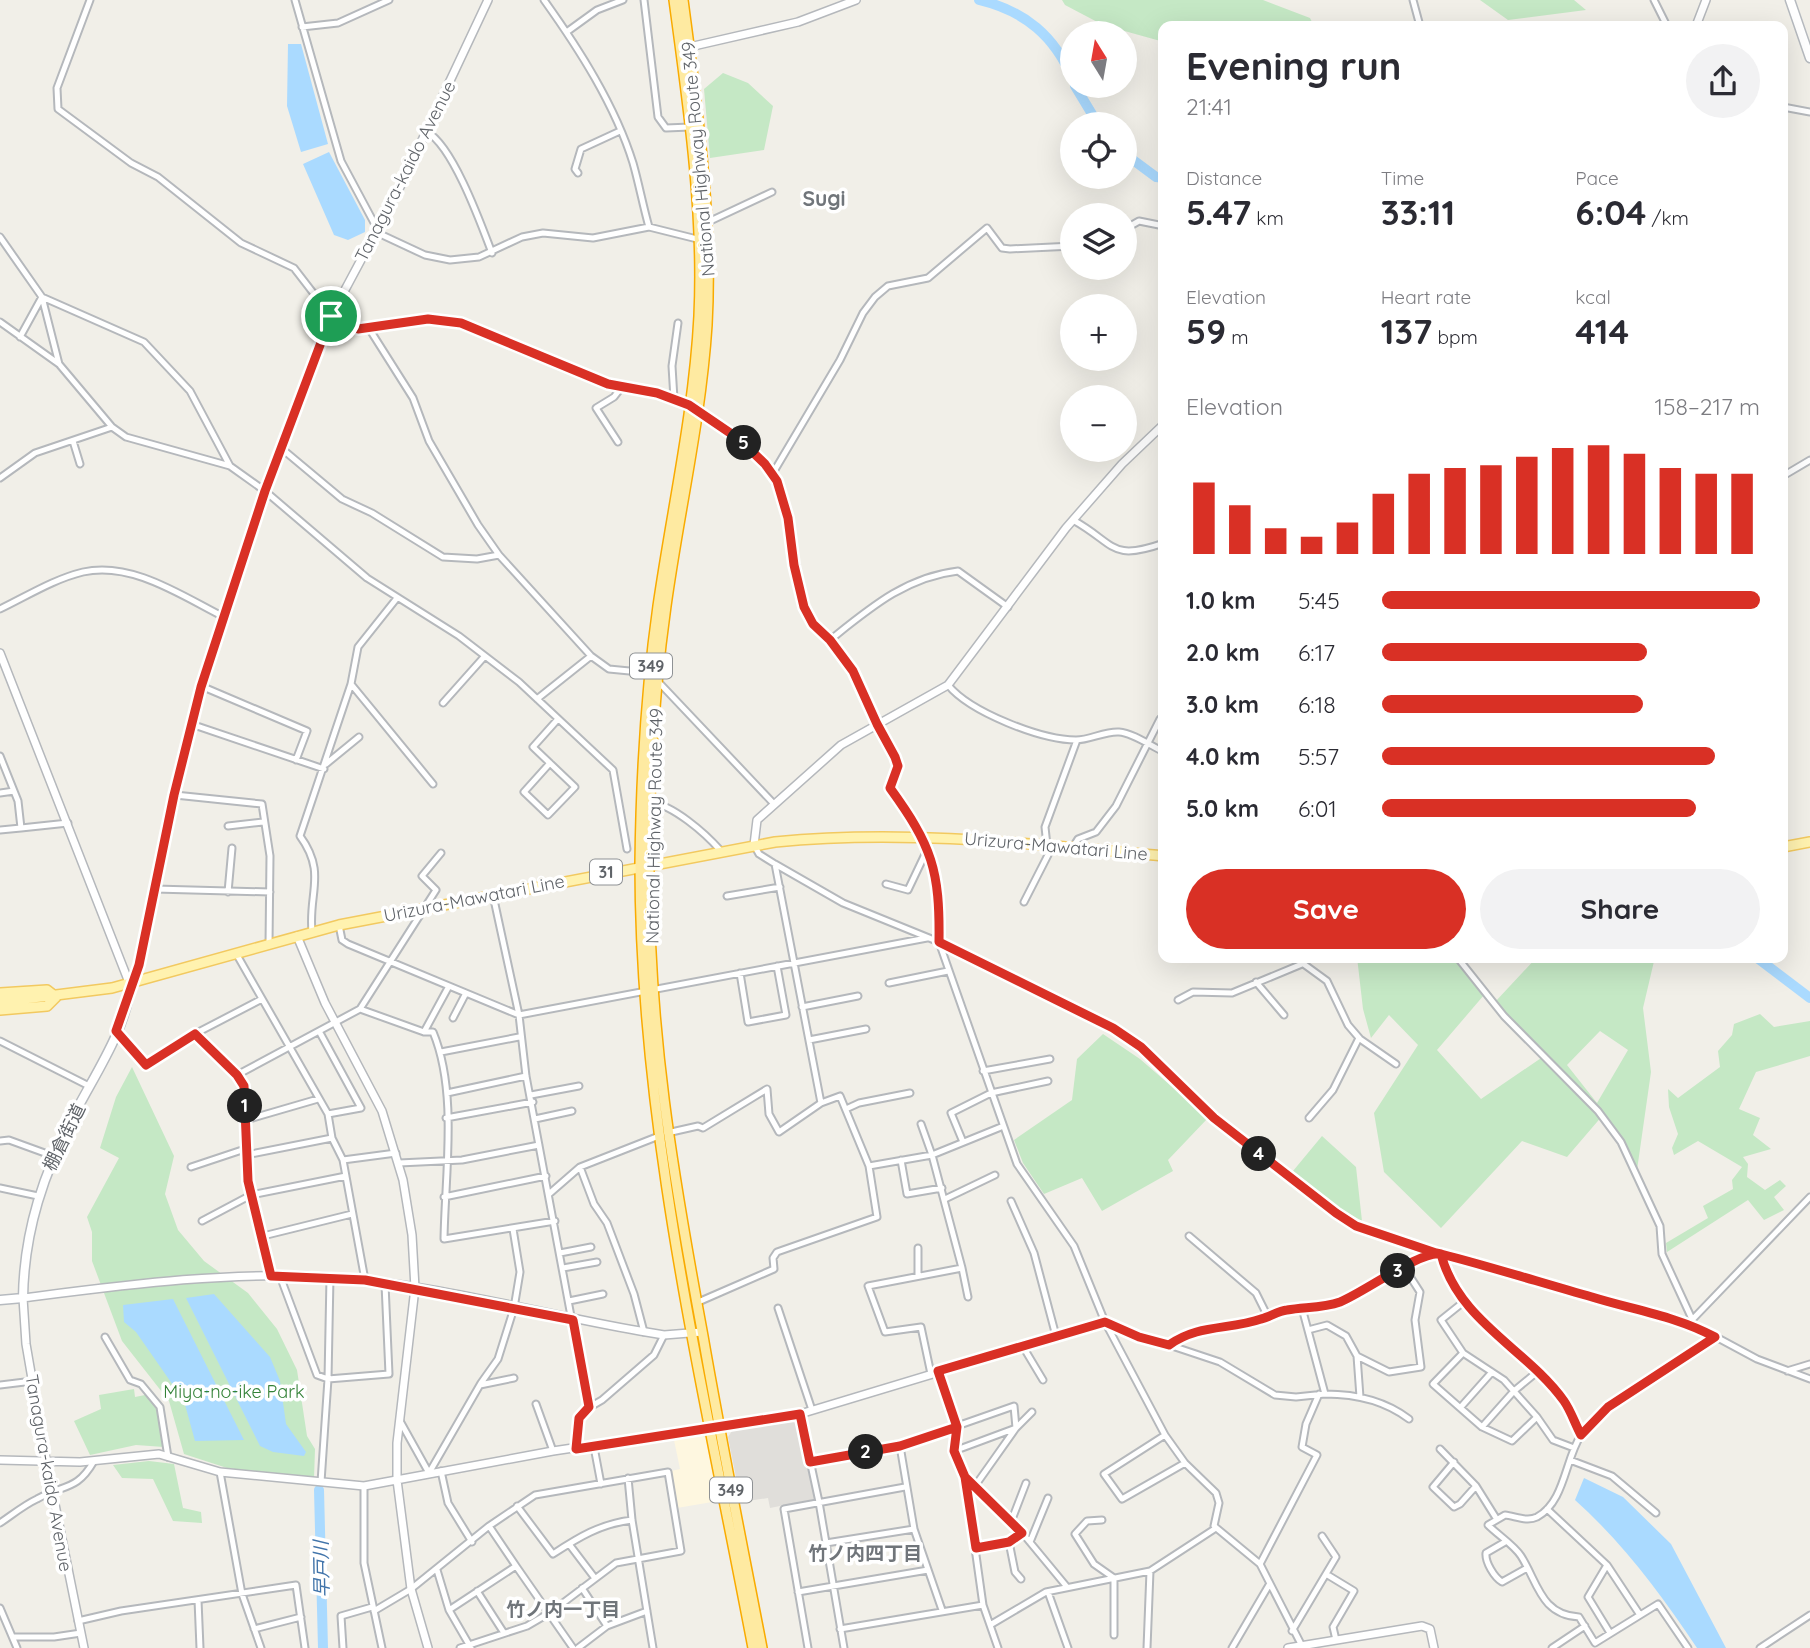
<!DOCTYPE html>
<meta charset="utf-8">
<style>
body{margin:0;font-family:Quicksand,"Noto Sans JP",sans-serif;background:#f2f2f3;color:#2b2b33;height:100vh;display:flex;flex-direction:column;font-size:26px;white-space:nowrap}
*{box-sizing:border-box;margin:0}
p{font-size:23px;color:#7c7c81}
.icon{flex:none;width:38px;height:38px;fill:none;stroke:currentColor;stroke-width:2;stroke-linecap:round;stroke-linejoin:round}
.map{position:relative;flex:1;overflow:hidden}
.sheet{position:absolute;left:1158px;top:21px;width:630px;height:942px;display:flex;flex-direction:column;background:#fff;border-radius:14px;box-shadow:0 7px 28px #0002}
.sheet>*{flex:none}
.needle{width:46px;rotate:349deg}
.tools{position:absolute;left:1060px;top:21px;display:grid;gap:14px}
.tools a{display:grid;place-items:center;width:77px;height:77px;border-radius:50%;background:#fff;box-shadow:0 7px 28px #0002;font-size:35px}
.pin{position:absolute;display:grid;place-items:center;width:60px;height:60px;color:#fff;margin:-30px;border:4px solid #fff;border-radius:50%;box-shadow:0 2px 7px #0007}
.km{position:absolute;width:35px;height:35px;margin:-18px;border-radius:50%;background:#222;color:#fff;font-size:19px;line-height:35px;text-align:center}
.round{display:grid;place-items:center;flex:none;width:74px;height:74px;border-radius:37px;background:#f2f2f3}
.headline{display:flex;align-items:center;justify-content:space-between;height:119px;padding:0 28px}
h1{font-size:38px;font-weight:700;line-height:52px}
.stats{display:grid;grid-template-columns:repeat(3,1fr);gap:10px;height:119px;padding:7px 28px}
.stats div{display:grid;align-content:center}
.stats b{font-size:35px;font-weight:700}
.stats small{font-size:19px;font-weight:400}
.stats p{font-size:19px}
.chart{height:196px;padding:14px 28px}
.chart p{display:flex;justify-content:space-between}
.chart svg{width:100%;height:126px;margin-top:7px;stroke:#d93025;stroke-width:6}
.action{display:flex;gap:14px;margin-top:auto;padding:14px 28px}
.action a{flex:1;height:80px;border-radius:42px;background:#d93025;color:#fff;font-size:28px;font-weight:700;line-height:80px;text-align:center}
.action a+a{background:#f2f2f3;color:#2b2b33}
ul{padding:0 28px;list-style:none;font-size:23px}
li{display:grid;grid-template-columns:112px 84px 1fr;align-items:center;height:52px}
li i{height:18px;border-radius:9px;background:#d93025}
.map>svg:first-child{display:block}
.commercial{fill:#fef7e0}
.industrial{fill:#e0deda}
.green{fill:#c5e8c5;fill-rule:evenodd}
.water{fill:#aadaff}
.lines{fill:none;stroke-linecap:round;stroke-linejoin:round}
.river{stroke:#aadaff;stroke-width:10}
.minor-casing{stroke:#b5b8bc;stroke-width:9}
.tertiary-casing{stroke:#b5b8bc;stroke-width:10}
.secondary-casing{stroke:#b6babf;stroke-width:11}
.primary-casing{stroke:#f2c960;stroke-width:12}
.trunk-casing{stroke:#f9ab00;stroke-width:12}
.minor{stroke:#fff;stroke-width:5}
.tertiary{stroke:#fff;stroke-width:7}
.secondary{stroke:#fff;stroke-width:8}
.primary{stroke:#fff2af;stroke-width:9}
.trunk{stroke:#feeaa1;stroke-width:9}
.route-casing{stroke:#fff;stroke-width:14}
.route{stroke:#d93025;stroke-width:9}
.labels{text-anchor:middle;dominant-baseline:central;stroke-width:7;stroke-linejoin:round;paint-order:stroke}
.shield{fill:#fff;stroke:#8f9295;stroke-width:2}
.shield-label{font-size:16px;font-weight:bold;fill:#5f6368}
.street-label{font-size:18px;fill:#5f6368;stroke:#fff}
.park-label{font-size:18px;fill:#348238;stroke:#fff}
.neighbourhood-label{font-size:19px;font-weight:bold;fill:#70757a;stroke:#fff}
.water-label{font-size:19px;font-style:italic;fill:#4174aa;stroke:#fff}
.quarter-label{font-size:21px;font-weight:bold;fill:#70757a;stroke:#fff}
</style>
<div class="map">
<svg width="1810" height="1648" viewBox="0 0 1810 1648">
<rect width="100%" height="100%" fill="#f1efe8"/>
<path class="commercial" d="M701 1435 706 1438 718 1501 677 1508 671 1471 680 1469 674 1440Z"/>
<path class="industrial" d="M797 1418 815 1499 770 1508 768 1498 741 1502 728 1437 732 1431Z"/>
<path class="green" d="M1062 0H1263L1310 18 1314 26H1164V42L1103 25 1065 5Z
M1480 0H1574L1586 10 1508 20Z
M723 73 748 83 773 106 764 150 710 158 704 89Z
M1357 957H1469L1461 965 1484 995 1437 1050 1481 1099 1547 1054 1495 1002 1537 957H1655L1643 1008 1651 1072 1637 1170 1624 1140 1603 1115 1567 1157 1522 1141 1441 1228 1384 1172 1374 1113 1418 1045 1389 1015 1371 1038 1363 1009ZM1600 1031 1628 1050 1597 1103 1567 1065Z
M1760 1014 1774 1027 1810 1021V1056L1756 1072 1739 1109 1760 1118 1753 1135 1771 1149 1743 1157 1748 1164 1747 1177 1765 1190 1780 1180 1786 1186 1774 1197 1784 1210 1764 1220 1748 1200 1667 1252 1666 1243 1708 1218 1703 1206 1733 1189 1732 1180 1742 1167 1698 1141 1674 1155 1672 1148 1678 1134 1669 1107 1668 1089 1678 1098 1720 1067 1718 1051 1732 1035 1734 1024Z
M1103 1034 1140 1059 1208 1118 1168 1160 1173 1171 1102 1211 1082 1178 1044 1194 1023 1163 1014 1140 1072 1100 1077 1059Z
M132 1067 174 1156 165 1194 178 1230 204 1261 248 1293 277 1329 297 1370 307 1436 315 1449 314 1479 227 1468 184 1454 169 1401 122 1341 92 1261V1232L87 1217 119 1158 100 1148 116 1097Z
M1322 1136 1356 1167 1362 1221 1337 1207 1293 1171Z
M134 1389 135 1397 145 1395 156 1405 164 1447 136 1445 90 1455 74 1421 101 1409 99 1395Z
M149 1461 174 1464 183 1508 201 1512 202 1523 173 1521 153 1479 122 1478 113 1465Z"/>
<path class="water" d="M288 44H301L328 144 301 152 287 106Z
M329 152 365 220V232L348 240 334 235 303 164Z
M214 1294 270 1357 280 1381 286 1424 306 1452 304 1456 273 1452 260 1446 186 1298Z
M173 1299 244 1440 195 1441 184 1401 136 1332 124 1322 123 1305Z
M1584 1478 1623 1497 1671 1544 1726 1648H1697C1661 1594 1623 1543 1575 1500Z"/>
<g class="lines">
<path class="river" d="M979 0C1025 11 1055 36 1073 80
M1075 86 1098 124
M1125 154 1156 177 1164 178
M1756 957 1810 998
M319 1490 323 1648"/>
<g class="minor-casing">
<path id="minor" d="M90 0 57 88 58 109 131 163 158 177 241 243 294 268 331 316 358 329 428 319 448 320 608 384 657 393 689 405 725 427 765 464 782 492 804 607 812 624 830 640 853 671 877 724 895 757 898 767 890 788C932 846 940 871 939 942L1017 1164 1074 1246 1105 1322 1165 1435 1185 1463 1216 1493 1219 1503 1214 1526 1260 1564 1303 1648
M295 0 341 161 380 234 425 255 450 260 479 257 522 237 543 233 593 238 649 227 701 240
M544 0C579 49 615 105 633 163 639 184 643 206 649 227
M644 0 658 117 666 128 690 127
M1413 0 1420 26
M1654 0 1667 26
M302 27 338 23 389 0
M568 31 597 10 623 0
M1783 107 1810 112
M427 132C453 146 481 224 492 253
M578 173 575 169 581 149 620 131
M706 223 772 192
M1125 229 1139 221 1164 226
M0 237 42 297 59 364
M0 322 59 364 112 427 126 437 230 466 265 491 367 578 459 636 519 682 613 770 627 849
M370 330 413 398 429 441 478 525 499 555 591 656 609 669 650 673 774 804
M20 337 42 297 144 342 190 391 230 466
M674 399 672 366 678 323
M73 441 80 464
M618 442 596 408 614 397 621 388
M281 448 342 499 372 513 443 557 477 559 499 555
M773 473 840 360 863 313 875 297 888 286 928 278 987 228 1002 248 1010 249 1073 246
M1783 476 1810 460
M0 478 35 453 112 427
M1073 520C1116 544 1110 562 1164 543
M0 609C27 596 54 579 83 572 132 561 182 596 224 617
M830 640C870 608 906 577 958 571L1008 607
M351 684 433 784
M948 685C970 712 1041 740 1076 740 1090 740 1105 731 1119 732 1133 733 1151 746 1164 752
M201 686 307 731 296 760
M537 699 591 656
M443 703 484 657
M191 724 324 769
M0 756 18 801 21 828 0 830
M550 763 524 792 548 815 575 787 533 747 558 719
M326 764 359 737
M0 793 14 791
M175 795 262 804 270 856 269 944
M650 802C673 805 705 833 720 850
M228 826 263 822
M21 828 68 823
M754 845 759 854 775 864 843 903 939 942 1113 1028 1141 1047 1214 1118 1356 1226 1436 1253 1690 1323 1757 1359 1810 1379
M1073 847 1078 839 1096 832 1116 806 1160 719H1164
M775 864 821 1103
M886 884 908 890 928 848
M155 889 270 892
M228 892 232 848
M493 895 519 1015 526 1076 588 1407
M727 896 780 887
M1024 902 1048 855 1045 827 1077 740
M339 925 342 940 348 944 519 1015 927 938
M312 932C308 893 327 873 300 836L351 684 358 647 397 598
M237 955 328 1114 332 1138 246 1155
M1294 957 1327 981 1348 1025 1360 1039 1396 1064
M1457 957 1504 1016 1598 1111 1621 1142 1660 1226 1662 1254 1692 1319
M740 973 748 1022 786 1015 777 966
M1256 982 1284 1015
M889 983 948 971
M1178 1000 1193 992 1232 993 1302 964
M802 1007 858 996
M360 1009 436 890 422 876 441 853
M453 1018 466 993
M319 1031 361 1108 328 1114
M117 1032 146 1065 187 1038 262 999
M424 1032 449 986
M195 1034 237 1075 244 1086 248 1181 271 1276
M809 1040 866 1029
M0 1041 89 1086
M441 1052 519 1037
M983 1071 1050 1059
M237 1075 360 1009 424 1032H433C458 1092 445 1174 444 1239L555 1221
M447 1093 526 1076
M531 1095 579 1086
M846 1109 859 1103 910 1093
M446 1118 533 1102
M1309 1118 1333 1090 1359 1038
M535 1119 572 1111
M246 1120 318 1099
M667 1133 698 1126 703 1128 767 1089 769 1114 779 1132 821 1103 840 1096 869 1166
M332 1138 343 1160
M0 1141 9 1140 53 1156
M963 1142 951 1113 991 1093 1048 1081
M901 1160 907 1194 942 1188
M399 1163 462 1160 539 1145
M191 1167 245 1149
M580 1167 594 1204 607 1223 634 1294 644 1332
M0 1188 38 1196
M549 1194 580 1167 659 1136
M444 1197 546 1176
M945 1199 995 1175
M1011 1201 1034 1253 1056 1336
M202 1221 251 1195 346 1176
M263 1236 352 1214
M1189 1236 1256 1293 1268 1317
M918 1248V1276
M560 1253 591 1247
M1441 1254C1457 1320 1528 1349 1564 1401 1571 1411 1575 1424 1581 1435
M563 1268 597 1262
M962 1268 968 1297
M280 1276 317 1375 328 1379 321 1482
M330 1277 328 1379 389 1374 385 1284
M365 1280 343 1160 396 1153
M1466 1300 1441 1320 1463 1353 1504 1380 1537 1417 1553 1440 1574 1448
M569 1301 603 1294
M696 1303 774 1269 773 1258 777 1252 877 1217 869 1166 932 1155 921 1124
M778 1308 812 1410
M1691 1321 1810 1197
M1105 1322 1139 1337 1169 1345C1198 1324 1228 1329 1261 1320 1269 1317 1277 1311 1286 1310 1303 1307 1321 1308 1339 1302 1369 1292 1407 1258 1434 1253
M1308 1330 1327 1325 1346 1336 1357 1356 1389 1372 1421 1367 1415 1320 1420 1292 1404 1267
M105 1337 130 1380 141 1384 160 1407 168 1457
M1022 1345 1043 1380
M1169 1345 1220 1362 1275 1395 1296 1397 1325 1394 1302 1308
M1463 1353 1433 1384 1482 1427 1512 1441 1537 1417
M1357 1356 1360 1397
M938 1371 957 1427 954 1451 965 1477 983 1605 998 1648
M1787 1371 1810 1364
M931 1374 921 1327 885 1332 868 1286 962 1268 932 1155 1001 1127
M0 1385 33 1381
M480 1385 514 1378
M1325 1394C1356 1394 1384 1400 1409 1419
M536 1404 553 1451
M1460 1408 1492 1372
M800 1414 819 1502 844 1648
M400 1421 429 1473
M1482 1427 1514 1391 1537 1372
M1165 1435 1104 1474 1122 1499 1185 1463
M900 1446 914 1529 942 1610
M594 1447 601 1484
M576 1449 579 1418 583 1411 602 1400 654 1355 664 1335
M1440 1449 1476 1486 1496 1518
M1570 1460 1612 1476 1656 1513
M810 1462 900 1446 1014 1406 1016 1428 954 1451
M1454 1462 1433 1487 1454 1507 1460 1504 1476 1486
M441 1471 448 1503 472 1542
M220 1472 242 1594 261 1648
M429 1473 481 1383 498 1359 514 1308 520 1272 513 1229
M965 1477 1024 1535 1067 1587
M628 1478 632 1520 653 1648
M364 1486V1563L382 1648
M975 1486 1016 1428 1032 1412
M517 1506 553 1554C579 1537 600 1524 632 1520
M1547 1509 1607 1565 1640 1615
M1102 1520 1087 1521 1075 1534 1094 1564 1114 1578
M1011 1522 1026 1483
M0 1523C12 1515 24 1505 37 1499 64 1484 77 1491 94 1461
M489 1526 516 1566
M1009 1542 1015 1572 1021 1579
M1030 1542 1048 1498
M1505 1542 1486 1553C1485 1562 1494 1577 1502 1582L1527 1568
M826 1543 914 1529
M569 1544 594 1577
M976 1548 1009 1542 1022 1533
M1260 1564 1317 1455 1302 1447 1306 1424 1319 1394
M1607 1565 1588 1597 1610 1633
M437 1570 449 1610 471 1648
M1326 1574 1354 1591 1333 1627 1336 1640
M582 1588 607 1626
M477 1591 504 1633
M798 1592 928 1570
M1048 1592 1068 1648
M198 1600 200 1648
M0 1608 17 1648
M449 1610 516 1566 573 1648
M374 1611 411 1589 489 1526 535 1495 668 1472 681 1551 616 1563 551 1612 527 1626 460 1648
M78 1621 121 1611 296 1585 305 1648
M990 1625 1046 1592 1150 1571 1216 1528
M254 1629 301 1617
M840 1629 983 1605
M1292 1631 1336 1557 1322 1536
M1114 1635V1578
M13 1637H54L81 1633
M343 1648 341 1616 372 1607
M578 1648 607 1626 647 1611
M808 1648 784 1509 905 1487
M1147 1648 1150 1571
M1232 1648 1269 1585
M1552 1648 1585 1626
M1688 1648 1658 1604 1595 1643 1579 1617C1541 1615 1538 1583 1521 1556 1514 1545 1498 1535 1488 1525L1505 1515C1515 1516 1527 1522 1537 1517 1565 1502 1565 1459 1581 1435 1588 1424 1598 1415 1607 1407L1715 1337
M1760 1648 1810 1615"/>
</g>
<g class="tertiary-casing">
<path id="tertiary" d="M1696 26 1706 0
M685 48 798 22 856 0
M0 653 130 985 139 965 191 724 265 491 331 316 401 185 488 0
M754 845 757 820 841 745 948 685 1066 528 1122 464 1164 424
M297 936 325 1003 382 1111 403 1180 412 1235 415 1288 397 1443V1480L411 1589 428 1648
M0 1460 80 1462 159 1454 220 1472 364 1486 553 1451 800 1414 1105 1322
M84 1648 46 1460 26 1344 23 1298C125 1285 228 1271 331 1277 434 1284 537 1313 640 1331L664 1335 702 1332
M1288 1648 1422 1626 1430 1629 1434 1648"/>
</g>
<g class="secondary-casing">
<path id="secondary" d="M1790 0 1810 58
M0 1300 23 1298C24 1230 44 1172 75 1113 95 1074 127 1028 130 985"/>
</g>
<g class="primary-casing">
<path id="primary" d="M1783 847 1810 842
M0 993 47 990 56 997 47 1006 0 1010
M0 1002 112 988 339 925 775 842C906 829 1034 844 1164 856"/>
</g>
<g class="trunk-casing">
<path id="trunk" d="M674 0C688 104 704 211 699 316 694 413 672 509 658 606 646 691 641 778 640 864 640 1129 704 1389 753 1648
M683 0C697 107 713 217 707 325 701 419 679 512 666 606 654 691 649 778 649 864 648 1029 673 1175 703 1336 721 1440 742 1544 762 1648"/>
</g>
<use href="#minor" class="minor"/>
<use href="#tertiary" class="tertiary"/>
<use href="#secondary" class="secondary"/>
<use href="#primary" class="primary"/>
<use href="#trunk" class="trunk"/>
</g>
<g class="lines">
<g class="route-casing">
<path id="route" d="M331 316 265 491 201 687 174 795 139 965 116 1031 146 1065 195 1034 237 1075 244 1086 248 1181 271 1276 365 1280 573 1320 589 1407 579 1418 576 1449 800 1414 810 1462 900 1446 957 1427 954 1451 965 1477 1022 1533 1009 1542 976 1548 965 1477 954 1451 957 1427 938 1371 1105 1322 1139 1337 1169 1345C1198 1324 1229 1330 1261 1319 1270 1317 1278 1311 1287 1310 1305 1307 1323 1308 1340 1302 1365 1292 1421 1250 1441 1254 1458 1321 1527 1349 1564 1401 1571 1411 1575 1424 1581 1435L1608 1407 1715 1337C1676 1316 1634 1310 1592 1297 1542 1283 1492 1267 1441 1254L1436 1253 1356 1226 1336 1213 1214 1118 1141 1047 1113 1028 939 942C940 870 932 846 890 788L898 766 895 757 877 724 853 671 830 640 813 624 804 607 794 565 788 518 777 481 765 464 739 439 689 405 657 393 608 384 461 323 428 319 358 329 331 316"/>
</g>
<use href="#route" class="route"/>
</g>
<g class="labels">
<g class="shield">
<rect x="630" y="653.5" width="42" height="25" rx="5"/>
<rect x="590" y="859.5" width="32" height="25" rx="5"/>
<rect x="710" y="1477.5" width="42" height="25" rx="5"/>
</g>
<g class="shield-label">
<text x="651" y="666">349</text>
<text x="606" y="872">31</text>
<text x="731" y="1490">349</text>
</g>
<g class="street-label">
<text transform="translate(698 159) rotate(-95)">National Highway Route 349</text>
<text transform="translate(405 171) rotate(-63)">Tanagura-kaido Avenue</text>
<text transform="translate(654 826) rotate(-89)">National Highway Route 349</text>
<text transform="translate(1056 846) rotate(5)">Urizura-Mawatari Line</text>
<text transform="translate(474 898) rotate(-11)">Urizura-Mawatari Line</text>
<text transform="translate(64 1137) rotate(-64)">棚倉街道</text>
<text transform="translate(49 1473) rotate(80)">Tanagura-kaido Avenue</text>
</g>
<g class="park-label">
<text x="234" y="1391">Miya-no-ike Park</text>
</g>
<g class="neighbourhood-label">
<text x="865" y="1553">竹ノ内四丁目</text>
<text x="563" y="1609">竹ノ内一丁目</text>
</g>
<g class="water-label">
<text transform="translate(321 1569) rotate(-91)">早戸川</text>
</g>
<g class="quarter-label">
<text x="824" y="198">Sugi</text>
</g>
</g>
</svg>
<div class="tools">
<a><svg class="needle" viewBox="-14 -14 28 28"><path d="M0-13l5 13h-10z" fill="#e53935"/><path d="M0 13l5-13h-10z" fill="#7c7c81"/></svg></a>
<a><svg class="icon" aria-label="locate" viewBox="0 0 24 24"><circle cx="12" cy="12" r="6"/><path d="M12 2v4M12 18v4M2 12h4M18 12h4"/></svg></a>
<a><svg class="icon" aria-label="layers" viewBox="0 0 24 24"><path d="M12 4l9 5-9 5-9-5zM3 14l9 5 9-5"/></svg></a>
<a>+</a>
<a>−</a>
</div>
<div class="pin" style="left:331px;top:316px;background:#1e9e55"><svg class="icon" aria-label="arrive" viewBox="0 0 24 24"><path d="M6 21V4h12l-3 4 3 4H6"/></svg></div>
<b class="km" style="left:245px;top:1106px">1</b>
<b class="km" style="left:866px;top:1452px">2</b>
<b class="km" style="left:1398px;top:1271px">3</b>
<b class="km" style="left:1259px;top:1154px">4</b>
<b class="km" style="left:744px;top:443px">5</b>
<section class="sheet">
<div class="headline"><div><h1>Evening run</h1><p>21:41</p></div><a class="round"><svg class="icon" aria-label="share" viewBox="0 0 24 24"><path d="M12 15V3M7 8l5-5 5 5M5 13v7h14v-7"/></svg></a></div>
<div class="stats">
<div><p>Distance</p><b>5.47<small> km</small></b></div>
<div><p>Time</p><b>33:11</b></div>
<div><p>Pace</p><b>6:04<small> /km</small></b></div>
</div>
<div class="stats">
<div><p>Elevation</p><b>59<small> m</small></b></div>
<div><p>Heart rate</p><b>137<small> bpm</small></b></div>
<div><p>kcal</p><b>414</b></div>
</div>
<div class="chart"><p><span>Elevation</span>158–217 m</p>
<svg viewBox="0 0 160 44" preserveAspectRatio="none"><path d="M5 44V19M15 44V27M25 44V35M35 44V38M45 44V33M55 44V23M65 44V16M75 44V14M85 44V13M95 44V10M105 44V7M115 44V6M125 44V9M135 44V14M145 44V16M155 44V16"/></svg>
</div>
<ul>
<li><b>1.0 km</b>5:45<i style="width:100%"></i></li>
<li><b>2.0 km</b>6:17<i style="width:70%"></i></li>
<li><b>3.0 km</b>6:18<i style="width:69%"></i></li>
<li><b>4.0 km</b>5:57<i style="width:88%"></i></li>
<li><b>5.0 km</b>6:01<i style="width:83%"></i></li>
</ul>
<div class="action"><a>Save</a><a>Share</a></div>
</section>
</div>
